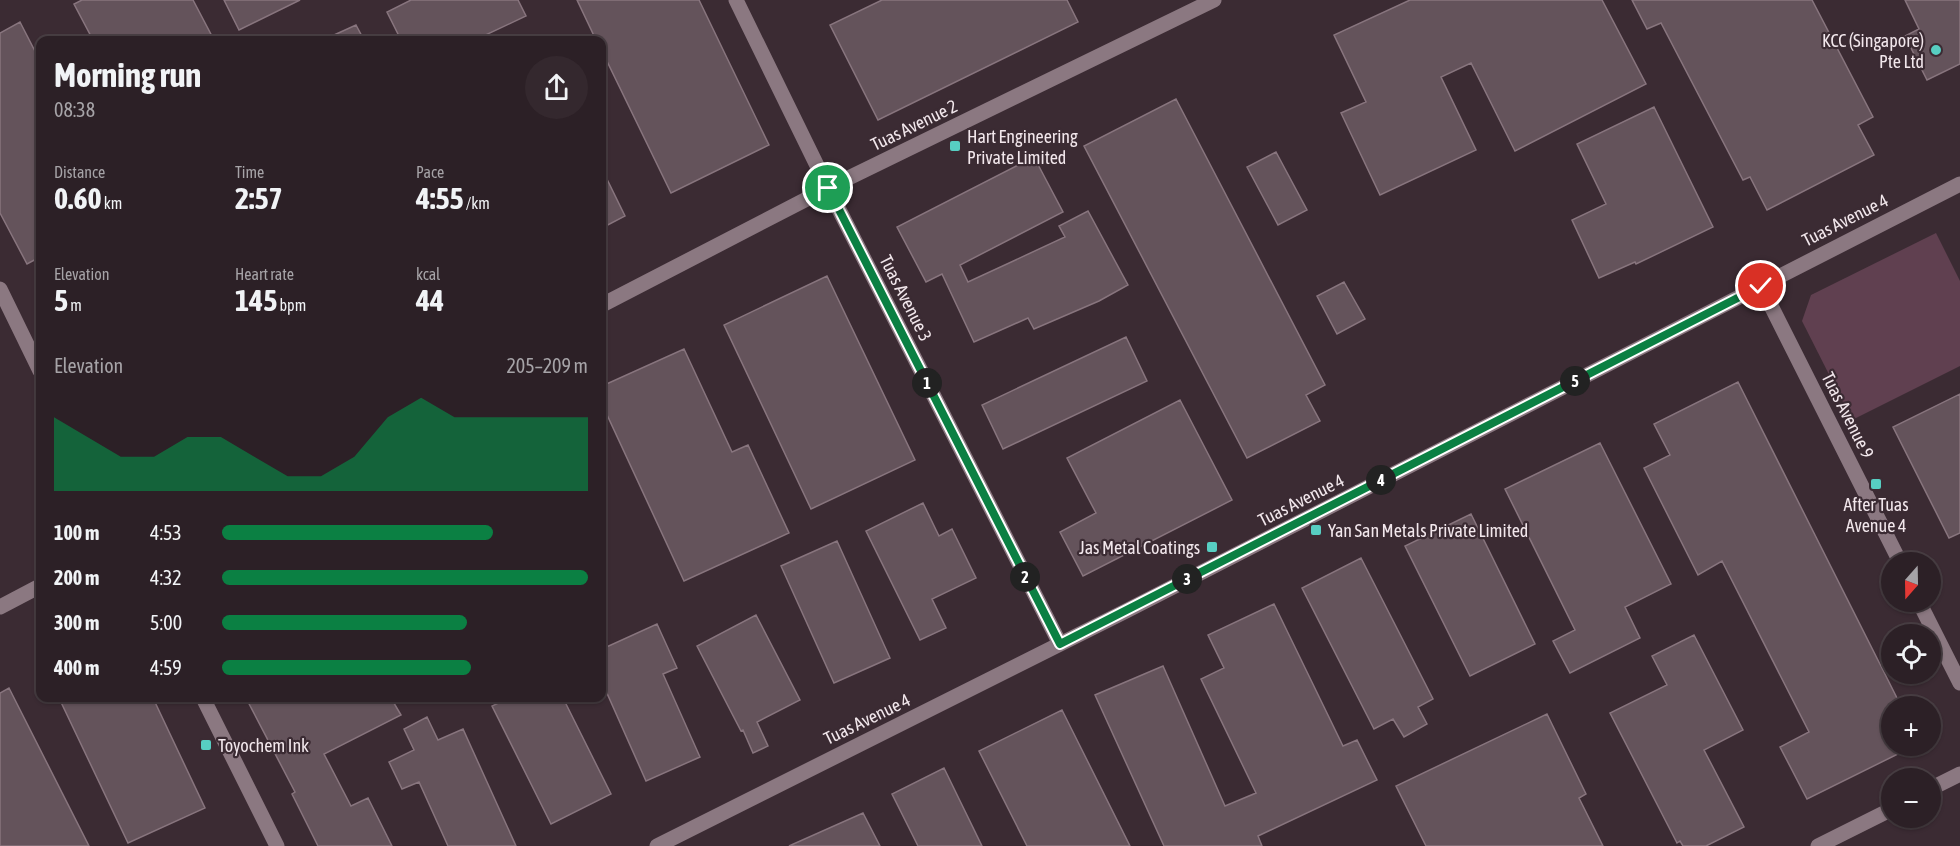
<!DOCTYPE html>
<meta charset="utf-8">
<style>
body{margin:0;font-family:"Asap Condensed",sans-serif;background:#34282e;color:#f1f3f6;height:100vh;display:flex;flex-direction:column;font-size:22px;white-space:nowrap}
*{box-sizing:border-box;margin:0}
p{font-size:20px;color:#a6a3a7}
.icon{flex:none;width:33px;height:33px;fill:none;stroke:currentColor;stroke-width:2;stroke-linecap:round;stroke-linejoin:round}
.map{position:relative;flex:1;overflow:hidden}
.sheet{position:absolute;left:36px;top:36px;width:570px;height:666px;display:flex;flex-direction:column;background:#2c2026;border-radius:12px;box-shadow:0 2px 4px #0004,0 0 0 2px #483e43}
.sheet>*{flex:none}
.needle{width:39px;rotate:200deg}
.fabs{position:absolute;left:1881px;top:552px;display:grid;gap:12px}
.fabs a{display:grid;place-items:center;width:60px;height:60px;border-radius:50%;background:#2c2026;box-shadow:0 2px 4px #0004,0 0 0 2px #483e43;font-size:30px}
.pin{position:absolute;display:grid;place-items:center;width:51px;height:51px;color:#fff;margin:-26px;border:3px solid #fff;border-radius:50%;box-shadow:0 2px 6px #0007}
.km{position:absolute;width:30px;height:30px;margin:-15px;border-radius:50%;background:#222;color:#fff;font-size:16px;line-height:30px;text-align:center}
.round{display:grid;place-items:center;flex:none;width:63px;height:63px;border-radius:32px;background:#34282e}
.head{display:flex;align-items:center;justify-content:space-between;height:102px;padding:0 18px}
h1{font-size:33px;font-weight:700;line-height:45px}
.figures{display:grid;grid-template-columns:repeat(3,1fr);gap:9px;height:102px;padding:6px 18px}
.figures div{display:grid;align-content:center}
.figures b{font-size:30px;font-weight:700}
.figures small{font-size:16px;font-weight:400}
.figures p{font-size:16px}
.chart{height:168px;padding:12px 18px}
.chart p{display:flex;justify-content:space-between}
.chart svg{width:100%;height:108px;margin-top:6px;fill:#0b8043;opacity:.7}
ul{padding:0 18px;list-style:none;font-size:20px}
li{display:grid;grid-template-columns:96px 72px 1fr;align-items:center;height:45px}
li i{height:15px;border-radius:8px;background:#0b8043}
.map>svg:first-child{display:block}
.green{fill:#604050}
.building{fill:#64535b;stroke:#88757e;stroke-width:1.5}
.lines{fill:none;stroke-linecap:round;stroke-linejoin:round}
.minor{stroke:#8b7881;stroke-width:15}
.route-casing{stroke:#fff;stroke-width:12}
.route{stroke:#0b8043;stroke-width:8}
.poi-dot{fill:#57cec2;stroke:#3b2b33;stroke-width:2}
.labels{text-anchor:middle;dominant-baseline:central;stroke-width:4.5;stroke-linejoin:round;paint-order:stroke}
.poi-label{font-size:18px;fill:#f2e7ec;stroke:#3b2b33;text-anchor:start}
.street-label{font-size:18px;fill:#f2e7ec;stroke:#3b2b33}
</style>
<div class="map">
<svg width="1960" height="846" viewBox="0 0 1960 846">
<rect width="100%" height="100%" fill="#3b2b33"/>
<path class="green" d="M1936 233 1960 281V366L1852 420 1802 321 1811 295Z"/>
<path class="building" d="M82 0H193L214 40H93L74 4Z
M224 0H300L239 30Z
M411 0H518L526 16 475 40H401L387 12Z
M577 0H699L769 145 671 193 602 51V40H596Z
M882 0H1067L1078 22 878 120 830 25Z
M1410 0H1602L1646 84 1515 151 1471 63 1441 77 1476 150 1380 195 1341 113 1366 102 1334 35Z
M1632 0H1812L1873 117 1858 125 1874 155 1767 210 1750 177 1743 180 1661 23 1647 29Z
M1905 0H1960V64L1927 80 1905 36 1919 29Z
M20 22 40 61V257L27 264 0 213V33Z
M356 25 364 40H323Z
M1176 99 1325 385 1306 395 1320 421 1247 458 1084 146Z
M1654 107 1713 227 1636 264 1635 262 1599 278 1572 220 1606 204 1577 144Z
M1276 152 1307 210 1278 225 1247 167Z
M1034 157 1063 212 960 265 968 282 1065 237 1059 226 1088 211 1128 285 1099 301 1034 329 1028 318 974 342 942 274 926 282 897 227Z
M602 169 625 216 602 228Z
M827 276 915 460 811 509 724 325Z
M1344 282 1365 319 1337 334 1317 296Z
M1126 337 1147 381 1003 449 982 405Z
M684 349 732 452 748 445 789 533 684 581 602 404V386Z
M1738 382 1901 706H1892V746H1914L1807 799 1780 747 1809 732 1722 561 1698 575 1644 468 1670 455 1654 424Z
M1960 394V533L1949 538 1893 427Z
M1180 400 1232 500 1083 576 1060 532 1096 513 1067 458Z
M1600 443 1671 584 1625 607 1640 638 1570 673 1553 641 1575 630 1505 489Z
M923 503 939 536 952 529 976 578 932 599 946 628 920 640 866 531Z
M1471 514 1535 644 1470 676 1405 546Z
M837 541 890 658 834 683 781 566Z
M1361 558 1433 699 1418 707 1427 724 1404 737 1393 719 1374 729 1302 588Z
M1274 604 1343 746 1357 740 1377 780 1258 836 1262 846H1164L1095 695 1163 666 1225 806 1256 793 1201 679 1224 668 1208 635Z
M756 615 800 700 757 722 768 746 753 753 743 730 741 731 697 646Z
M657 624 677 668 663 674 700 757 646 781 602 682V649Z
M1694 635 1743 730 1704 750 1744 827 1706 846H1683L1680 841 1677 843 1610 713 1667 685 1652 656Z
M9 688 89 846H0V693Z
M59 698H153L205 808 128 843Z
M246 698H391L401 715 324 754 351 806 368 798 392 846H318L292 794 295 792Z
M509 698H563L611 794 551 824 492 706Z
M1062 710 1130 846H1027L979 751Z
M1547 714 1586 794 1579 798 1603 846H1426L1396 786Z
M427 717 438 740 463 729 516 846H448L419 782 402 789 389 762 414 750 404 729Z
M944 768 982 846H918L892 794Z
M863 813 880 846H789Z"/>
<g class="lines">
<path class="minor" d="M736 0 828 188 1060 644
M1761 286 1900 562
M0 289 40 371
M602 305 828 188 1214 0
M1919 602 1960 683
M0 607 40 586
M203 698 277 846
M1930 789 1960 774
M657 846 1126 611 1960 184
M1818 846 1892 809"/>
</g>
<g class="lines">
<g class="route-casing">
<path id="route" d="M828 188 1060 644 1761 286"/>
</g>
<use href="#route" class="route"/>
</g>
<g class="poi-dot">
<circle cx="1936" cy="50" r="6"/>
<rect x="949" y="140" width="12" height="12" rx="3"/>
<rect x="1870" y="478" width="12" height="12" rx="3"/>
<rect x="1310" y="524" width="12" height="12" rx="3"/>
<rect x="1206" y="541" width="12" height="12" rx="3"/>
<rect x="200" y="739" width="12" height="12" rx="3"/>
</g>
<g class="labels">
<g class="poi-label">
<text x="1924" y="40" text-anchor="end">KCC (Singapore)<tspan x="1924" dy="21">Pte Ltd</tspan></text>
<text x="967" y="136">Hart Engineering<tspan x="967" dy="21">Private Limited</tspan></text>
<text x="1876" y="504" text-anchor="middle">After Tuas<tspan x="1876" dy="21">Avenue 4</tspan></text>
<text x="1328" y="530">Yan San Metals Private Limited</text>
<text x="1200" y="547" text-anchor="end">Jas Metal Coatings</text>
<text x="218" y="745">Toyochem Ink</text>
</g>
<g class="street-label">
<text transform="translate(914 125) rotate(-26)">Tuas Avenue 2</text>
<text transform="translate(1845 220) rotate(-27)">Tuas Avenue 4</text>
<text transform="translate(906 298) rotate(63)">Tuas Avenue 3</text>
<text transform="translate(1848 415) rotate(63)">Tuas Avenue 9</text>
<text transform="translate(1301 500) rotate(-27)">Tuas Avenue 4</text>
<text transform="translate(867 719) rotate(-26)">Tuas Avenue 4</text>
</g>
</g>
</svg>
<div class="fabs">
<a><svg class="needle" viewBox="-14 -14 28 28"><path d="M0-13l5 13h-10z" fill="#e53935"/><path d="M0 13l5-13h-10z" fill="#a6a3a7"/></svg></a>
<a><svg class="icon" aria-label="locate" viewBox="0 0 24 24"><circle cx="12" cy="12" r="6"/><path d="M12 2v4M12 18v4M2 12h4M18 12h4"/></svg></a>
<a>+</a>
<a>−</a>
</div>
<div class="pin" style="left:828px;top:188px;background:#1e9e55"><svg class="icon" aria-label="arrive" viewBox="0 0 24 24"><path d="M6 21V4h12l-3 4 3 4H6"/></svg></div>
<div class="pin" style="left:1761px;top:286px;background:#d93025"><svg class="icon" aria-label="check" viewBox="0 0 24 24"><path d="M5 12l5 5 9-10"/></svg></div>
<b class="km" style="left:927px;top:383px">1</b>
<b class="km" style="left:1025px;top:577px">2</b>
<b class="km" style="left:1187px;top:579px">3</b>
<b class="km" style="left:1381px;top:480px">4</b>
<b class="km" style="left:1575px;top:381px">5</b>
<section class="sheet">
<div class="head"><div><h1>Morning run</h1><p>08:38</p></div><a class="round"><svg class="icon" aria-label="share" viewBox="0 0 24 24"><path d="M12 15V3M7 8l5-5 5 5M5 13v7h14v-7"/></svg></a></div>
<div class="figures">
<div><p>Distance</p><b>0.60<small> km</small></b></div>
<div><p>Time</p><b>2:57</b></div>
<div><p>Pace</p><b>4:55<small> /km</small></b></div>
</div>
<div class="figures">
<div><p>Elevation</p><b>5<small> m</small></b></div>
<div><p>Heart rate</p><b>145<small> bpm</small></b></div>
<div><p>kcal</p><b>44</b></div>
</div>
<div class="chart"><p><span>Elevation</span>205–209 m</p>
<svg viewBox="0 0 160 44" preserveAspectRatio="none"><path d="M0 44V14L10 22L20 30L30 30L40 22L50 22L60 30L70 38L80 38L90 30L100 14L110 6L120 14L130 14L140 14L150 14L160 14V44z"/></svg>
</div>
<ul>
<li><b>100 m</b>4:53<i style="width:74%"></i></li>
<li><b>200 m</b>4:32<i style="width:100%"></i></li>
<li><b>300 m</b>5:00<i style="width:67%"></i></li>
<li><b>400 m</b>4:59<i style="width:68%"></i></li>
</ul>
</section>
</div>
